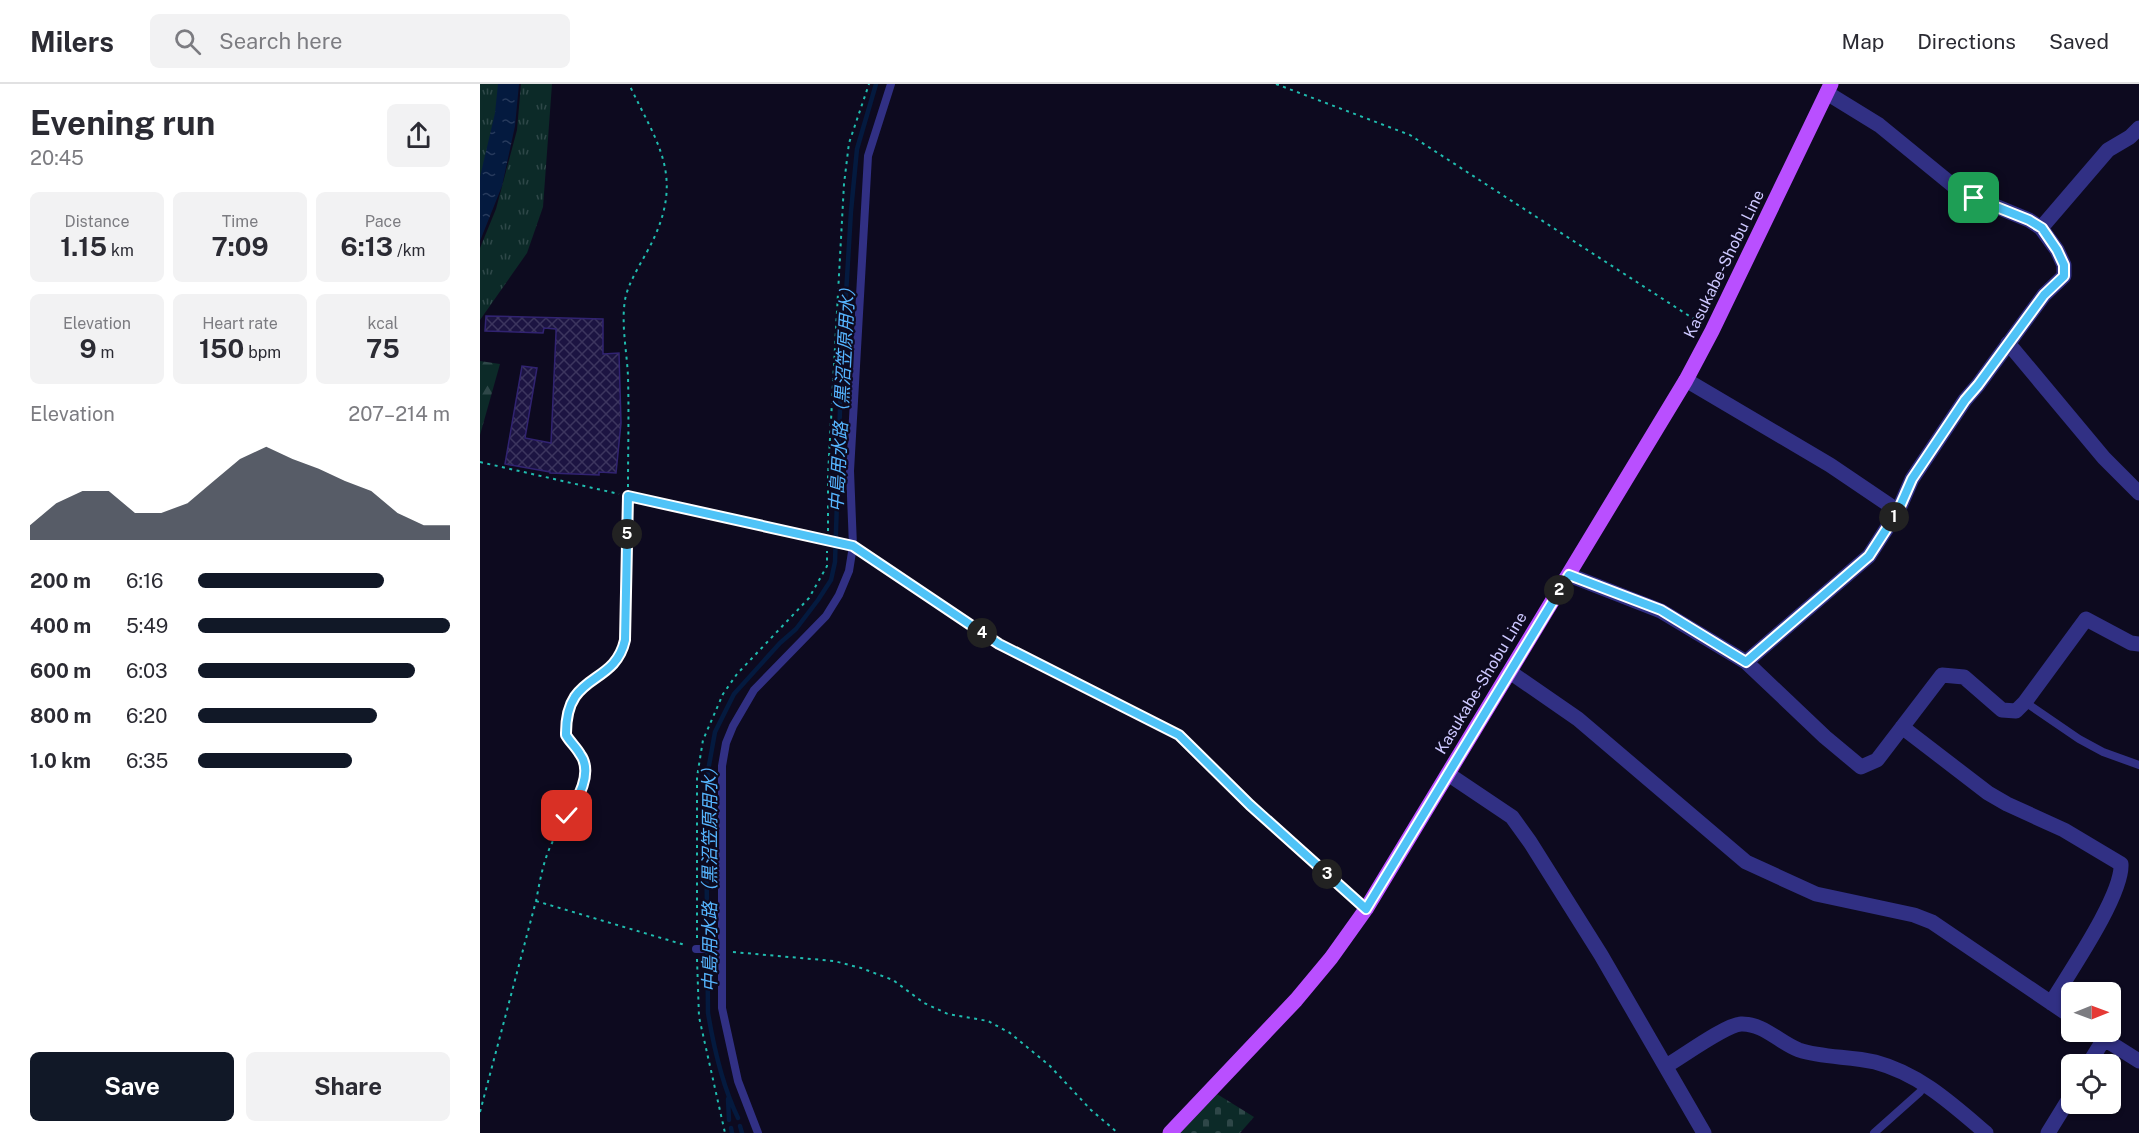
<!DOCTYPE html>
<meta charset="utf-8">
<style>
body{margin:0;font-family:"Public Sans","Noto Sans JP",sans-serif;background:#f2f2f3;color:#2b2b33;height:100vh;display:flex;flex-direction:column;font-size:22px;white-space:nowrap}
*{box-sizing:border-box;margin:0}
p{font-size:20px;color:#7c7c81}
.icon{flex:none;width:33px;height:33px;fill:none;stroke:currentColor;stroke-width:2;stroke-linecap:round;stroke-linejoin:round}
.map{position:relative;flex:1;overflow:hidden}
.details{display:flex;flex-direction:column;background:#fff;width:480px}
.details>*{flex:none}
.needle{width:39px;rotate:89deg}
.tools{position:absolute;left:1581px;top:898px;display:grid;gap:12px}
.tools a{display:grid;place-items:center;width:60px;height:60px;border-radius:9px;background:#fff;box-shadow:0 2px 4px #0004;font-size:30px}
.pin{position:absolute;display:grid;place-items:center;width:51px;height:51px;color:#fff;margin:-26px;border-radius:12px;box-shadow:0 3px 9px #0006}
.km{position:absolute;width:30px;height:30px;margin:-15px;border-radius:50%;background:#222;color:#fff;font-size:16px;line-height:30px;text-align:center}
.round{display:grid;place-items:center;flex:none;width:63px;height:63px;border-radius:9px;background:#f2f2f3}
.overview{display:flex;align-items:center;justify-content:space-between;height:102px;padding:0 30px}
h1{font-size:33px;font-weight:700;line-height:45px}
.metrics{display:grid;grid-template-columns:repeat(3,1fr);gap:9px;height:102px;padding:6px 30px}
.metrics div{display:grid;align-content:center;border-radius:9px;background:#f2f2f3;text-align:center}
.metrics b{font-size:26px;font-weight:700}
.metrics small{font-size:16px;font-weight:400}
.metrics p{font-size:16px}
.chart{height:168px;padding:12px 30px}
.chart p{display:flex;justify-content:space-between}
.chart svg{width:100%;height:108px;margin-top:6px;fill:#111827;opacity:.7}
.button{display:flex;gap:12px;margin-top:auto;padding:12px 30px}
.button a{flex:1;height:69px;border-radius:9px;background:#111827;color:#fff;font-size:24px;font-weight:700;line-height:69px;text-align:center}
.button a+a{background:#f2f2f3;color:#2b2b33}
ul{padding:0 30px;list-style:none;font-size:20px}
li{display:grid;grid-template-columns:96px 72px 1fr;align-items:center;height:45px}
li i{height:15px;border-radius:8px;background:#111827}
header{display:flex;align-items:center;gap:36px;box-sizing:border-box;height:84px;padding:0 30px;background:#fff;border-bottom:2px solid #e1e1e2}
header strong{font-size:28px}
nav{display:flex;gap:33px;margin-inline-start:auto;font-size:21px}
.search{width:420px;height:54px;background:#f2f2f3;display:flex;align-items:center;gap:15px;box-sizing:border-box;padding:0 21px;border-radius:9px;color:#7c7c81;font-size:22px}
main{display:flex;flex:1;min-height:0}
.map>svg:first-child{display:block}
.grass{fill:url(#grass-tufts)}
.forest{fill:url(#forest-firs)}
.cemetery{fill:url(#cemetery-stones)}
.water{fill:url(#water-ripples)}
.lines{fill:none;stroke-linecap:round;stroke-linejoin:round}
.stream{stroke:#041a3f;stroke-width:4.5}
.building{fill:url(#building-cross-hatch);stroke:#312371;stroke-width:1.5}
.path{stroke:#20bcaf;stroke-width:2;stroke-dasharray:3 4.5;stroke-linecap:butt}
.service{stroke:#313084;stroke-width:8}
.minor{stroke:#313084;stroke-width:15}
.primary{stroke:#b94fff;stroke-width:15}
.route-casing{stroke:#fff;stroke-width:12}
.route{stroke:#4fc3f7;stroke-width:8}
.labels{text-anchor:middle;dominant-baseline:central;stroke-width:4.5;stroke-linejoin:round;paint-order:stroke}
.street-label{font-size:16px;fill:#cdc8ff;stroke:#0d0a1f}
.water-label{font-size:18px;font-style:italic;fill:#56b5ff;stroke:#0d0a1f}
</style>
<header>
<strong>Milers</strong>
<div class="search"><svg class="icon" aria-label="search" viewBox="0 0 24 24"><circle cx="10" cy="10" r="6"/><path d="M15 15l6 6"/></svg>Search here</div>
<nav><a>Map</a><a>Directions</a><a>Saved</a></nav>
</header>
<main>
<section class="details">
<div class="overview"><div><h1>Evening run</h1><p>20:45</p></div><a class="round"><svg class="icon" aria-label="share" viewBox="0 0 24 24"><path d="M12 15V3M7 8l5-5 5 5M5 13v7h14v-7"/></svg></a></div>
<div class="metrics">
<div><p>Distance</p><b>1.15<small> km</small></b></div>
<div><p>Time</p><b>7:09</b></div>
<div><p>Pace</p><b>6:13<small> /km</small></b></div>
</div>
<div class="metrics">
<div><p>Elevation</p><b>9<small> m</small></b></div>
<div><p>Heart rate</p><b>150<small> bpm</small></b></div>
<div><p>kcal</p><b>75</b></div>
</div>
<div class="chart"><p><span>Elevation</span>207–214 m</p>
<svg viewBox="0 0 160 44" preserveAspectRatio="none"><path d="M0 44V38L10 29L20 24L30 24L40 33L50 33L60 29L70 20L80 11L90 6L100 11L110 15L120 20L130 24L140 33L150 38L160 38V44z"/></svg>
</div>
<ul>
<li><b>200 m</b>6:16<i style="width:74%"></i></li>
<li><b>400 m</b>5:49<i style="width:100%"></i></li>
<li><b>600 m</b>6:03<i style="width:86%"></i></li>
<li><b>800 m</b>6:20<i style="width:71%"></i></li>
<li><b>1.0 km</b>6:35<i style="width:61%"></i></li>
</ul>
<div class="button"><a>Save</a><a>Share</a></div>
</section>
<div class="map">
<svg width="1659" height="1049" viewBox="0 0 1659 1049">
<defs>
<pattern id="grass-tufts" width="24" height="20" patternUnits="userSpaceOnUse" patternTransform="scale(1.5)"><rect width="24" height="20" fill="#0c2a28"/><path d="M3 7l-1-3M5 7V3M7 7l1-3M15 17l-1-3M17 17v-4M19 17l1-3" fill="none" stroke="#2e4748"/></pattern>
<pattern id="forest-firs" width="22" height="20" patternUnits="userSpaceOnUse" patternTransform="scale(1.5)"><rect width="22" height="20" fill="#0c2a28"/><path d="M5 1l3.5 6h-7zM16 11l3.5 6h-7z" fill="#2e4748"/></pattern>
<pattern id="cemetery-stones" width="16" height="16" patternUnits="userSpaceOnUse" patternTransform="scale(1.5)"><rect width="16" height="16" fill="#0c2a28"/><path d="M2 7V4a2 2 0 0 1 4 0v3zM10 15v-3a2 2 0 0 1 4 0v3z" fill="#2e4748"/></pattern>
<pattern id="water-ripples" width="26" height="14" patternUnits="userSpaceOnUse" patternTransform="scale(1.5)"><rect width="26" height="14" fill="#041a3f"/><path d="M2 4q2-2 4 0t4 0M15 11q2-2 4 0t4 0" fill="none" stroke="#273a5c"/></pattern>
<pattern id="building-cross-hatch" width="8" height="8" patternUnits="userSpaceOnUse" patternTransform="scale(1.5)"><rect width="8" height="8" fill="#1c1442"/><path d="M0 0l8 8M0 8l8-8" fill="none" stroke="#3c355e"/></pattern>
</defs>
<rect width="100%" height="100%" fill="#0d0a1f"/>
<path class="grass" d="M0 0H20L17 30 0 99Z
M41 0H72L63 123 47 169 0 236V164L16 125 37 46Z"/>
<path class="forest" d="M0 277 20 280 0 351Z"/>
<path class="cemetery" d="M737 1010 774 1033 760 1049H699Z"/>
<path class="water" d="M18 0H39L35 42 22 102 0 157V93L15 29Z"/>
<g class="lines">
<path class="stream" d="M248 1015 249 1036
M258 1034C242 1001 234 965 228 929L226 733 228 687 235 648 254 610 300 559 316 545 338 516 351 496 355 478 361 294 371 127 377 65 396 0
M260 1042 262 1049
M251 1044 252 1049"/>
</g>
<path class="building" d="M6 232 123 235V270L139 269 141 339 136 389 119 388V391L70 389V388L25 380 42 282 57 284 45 354 71 359 76 249V245L64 244 63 249 5 247Z"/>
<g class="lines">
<path class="path" d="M796 0 930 51 1220 239
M0 378 139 410
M148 403C148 366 149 330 148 293 147 268 141 241 145 216 148 197 166 172 174 154 204 89 175 56 149 0
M348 447V391L364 100 369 59 389 0
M56 817 205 861
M217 854V693L223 656 243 610 257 590 329 514 347 482V467
M253 868 354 877 381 884 413 896 444 919 468 930 508 937 530 949 570 982 611 1026 638 1049
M217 875 219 933 245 1049
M0 1028 56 817C60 797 63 777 72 759 83 734 108 712 105 683 103 670 92 662 86 651 85 586 135 604 145 556L148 423"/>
<path class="service" d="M148 412 373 462 519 560 699 651 770 721 886 825
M1545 618 1599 655 1623 668 1659 681
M216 865H241
M278 1049 258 997 242 924V682L246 659 253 642 274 606 346 532 359 511 369 487 373 462 370 387 388 72 411 0
M1394 1049 1440 1008 1445 1001"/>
<path class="minor" d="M1561 144 1628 66 1650 53 1659 44
M1528 259 1624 374 1659 409
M1206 296 1350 381 1418 427
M1089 491 1181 527 1266 578 1389 472 1418 427 1432 395 1485 316 1498 301 1564 211 1584 192V181L1577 166 1561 144 1549 136 1481 108 1399 41 1347 9
M1266 578 1345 653 1381 683 1397 676 1462 591 1484 593 1522 626 1536 627 1545 618 1606 535 1651 559 1659 560
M1030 588 1098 635 1266 778 1336 810 1434 831 1452 838 1592 933
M1422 643 1508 709 1527 720 1584 746 1641 780C1643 811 1589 889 1571 919
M968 690 1032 733 1050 758 1121 871 1224 1049
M1613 948 1659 977
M1608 981 1624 955
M1186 982C1202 973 1245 941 1261 940 1283 939 1300 959 1319 966 1343 974 1370 972 1395 978 1440 990 1472 1020 1506 1049
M1568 1049 1592 1010"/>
<path class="primary" d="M690 1049 816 916 851 874 886 825 1206 296 1232 247 1351 0"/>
</g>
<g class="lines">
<g class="route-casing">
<path id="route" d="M87 732C97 716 114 689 100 670 96 663 90 658 86 651 85 586 134 604 145 556L148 412 373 462 519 560 699 651 770 721 886 825 1089 491 1181 526 1266 578 1389 472 1418 427 1432 395 1485 316 1498 301 1564 211 1584 192V181L1577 166 1562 144 1549 136 1494 114"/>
</g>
<use href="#route" class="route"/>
</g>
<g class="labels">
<g class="street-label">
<text transform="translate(1244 180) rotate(-64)">Kasukabe-Shobu Line</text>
<text transform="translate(1001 599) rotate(-59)">Kasukabe-Shobu Line</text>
</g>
<g class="water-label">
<text transform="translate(362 311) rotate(-87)">中島用水路（黒沼笠原用水）</text>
<text transform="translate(229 791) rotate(-90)">中島用水路（黒沼笠原用水）</text>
</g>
</g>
</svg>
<div class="tools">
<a><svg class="needle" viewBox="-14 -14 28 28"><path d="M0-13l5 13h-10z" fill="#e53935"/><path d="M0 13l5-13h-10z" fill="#7c7c81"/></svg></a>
<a><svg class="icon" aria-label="locate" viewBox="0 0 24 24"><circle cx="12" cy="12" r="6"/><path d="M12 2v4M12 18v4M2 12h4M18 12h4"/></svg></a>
</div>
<div class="pin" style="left:1494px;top:114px;background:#1e9e55"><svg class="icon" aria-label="arrive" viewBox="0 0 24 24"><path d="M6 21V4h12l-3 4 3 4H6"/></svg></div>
<div class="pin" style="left:87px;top:732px;background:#d93025"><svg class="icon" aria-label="check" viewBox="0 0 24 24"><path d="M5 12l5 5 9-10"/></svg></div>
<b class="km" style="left:1414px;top:433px">1</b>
<b class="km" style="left:1079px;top:506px">2</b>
<b class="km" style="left:847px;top:790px">3</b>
<b class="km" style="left:502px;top:549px">4</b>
<b class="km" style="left:147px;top:450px">5</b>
</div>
</main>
